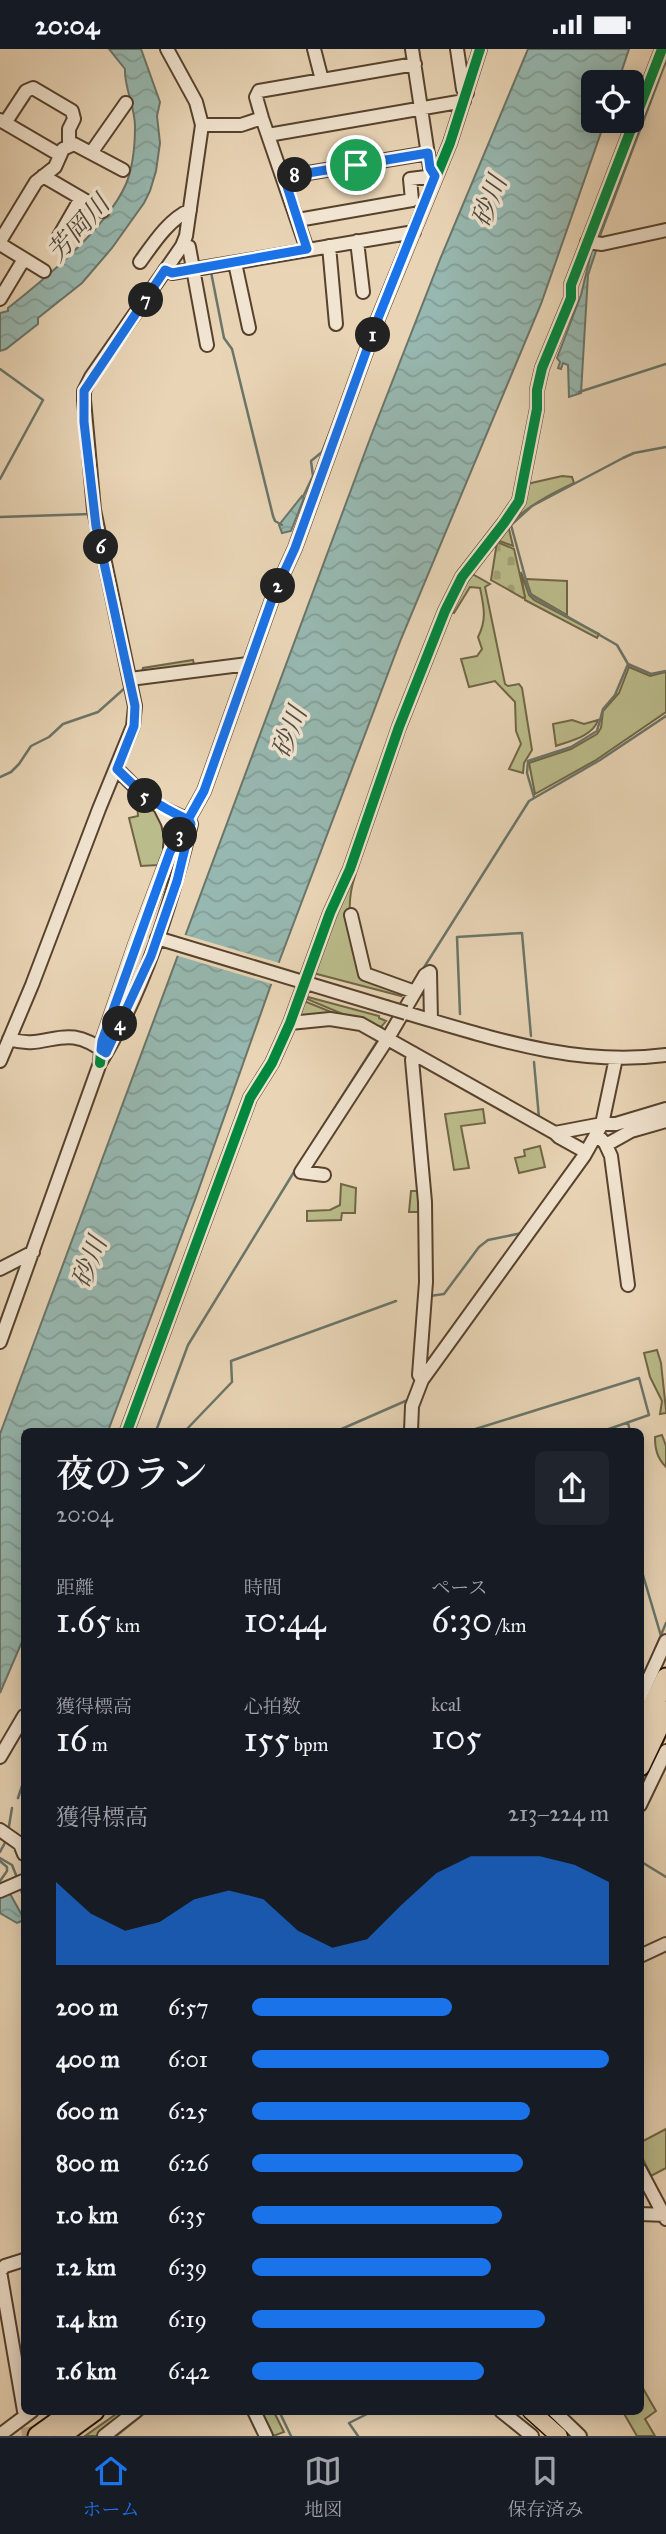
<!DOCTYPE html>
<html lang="ja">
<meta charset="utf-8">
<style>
body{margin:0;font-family:"IM FELL Great Primer","Noto Serif JP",serif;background:#20242c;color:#f1f3f6;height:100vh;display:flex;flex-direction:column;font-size:26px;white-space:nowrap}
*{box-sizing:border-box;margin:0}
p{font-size:23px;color:#9ea1a6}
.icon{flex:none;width:38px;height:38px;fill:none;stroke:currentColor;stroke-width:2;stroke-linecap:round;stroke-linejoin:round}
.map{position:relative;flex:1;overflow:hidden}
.panel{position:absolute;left:21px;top:1379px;width:623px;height:987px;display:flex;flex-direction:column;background:#171b24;border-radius:10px;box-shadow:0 4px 18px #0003}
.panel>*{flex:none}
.fabs{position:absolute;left:581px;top:21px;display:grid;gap:14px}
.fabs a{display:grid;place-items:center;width:63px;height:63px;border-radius:10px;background:#171b24;box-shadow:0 4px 18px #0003;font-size:35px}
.pin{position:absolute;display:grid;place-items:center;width:60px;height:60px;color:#fff;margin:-30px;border:4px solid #fff;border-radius:50%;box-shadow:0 2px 7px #0007}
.km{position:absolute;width:35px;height:35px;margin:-18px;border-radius:50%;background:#222;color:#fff;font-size:19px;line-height:35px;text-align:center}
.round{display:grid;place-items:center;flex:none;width:74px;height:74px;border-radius:10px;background:#20242c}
.overview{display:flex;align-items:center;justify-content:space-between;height:119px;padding:0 35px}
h1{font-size:38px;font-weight:600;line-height:52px}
.stats{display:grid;grid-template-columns:repeat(3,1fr);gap:10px;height:119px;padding:7px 35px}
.stats div{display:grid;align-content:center}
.stats b{font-size:35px;font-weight:600}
.stats small{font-size:19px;font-weight:400}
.stats p{font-size:19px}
.chart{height:196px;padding:14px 35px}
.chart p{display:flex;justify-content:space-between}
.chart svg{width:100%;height:126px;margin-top:7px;fill:#1a73e8;opacity:.7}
ul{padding:0 35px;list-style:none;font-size:23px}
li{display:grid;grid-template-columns:112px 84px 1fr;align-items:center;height:52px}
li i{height:18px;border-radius:9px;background:#1a73e8}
.status{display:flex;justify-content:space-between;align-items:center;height:49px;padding:0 35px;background:#171b24;direction:ltr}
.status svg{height:19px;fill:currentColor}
.menu{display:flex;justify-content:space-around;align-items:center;height:98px;border-top:2px solid #363941;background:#171b24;font-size:19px;color:#9ea1a6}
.menu a{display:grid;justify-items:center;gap:4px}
.menu .active{color:#1a73e8}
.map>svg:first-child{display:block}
.grass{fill:#bbbc8b;stroke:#706646;stroke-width:2}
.cemetery{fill:url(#cemetery-stones);stroke:#706646;stroke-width:2}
.water{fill:url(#water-waves);stroke:#6a756a;stroke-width:2}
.pier{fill:#e9d5b6}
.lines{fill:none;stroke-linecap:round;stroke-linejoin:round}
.stream{stroke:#6a756a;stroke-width:2.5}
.minor-tunnel{stroke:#c2ae92;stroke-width:12;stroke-dasharray:12 6;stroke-linecap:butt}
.minor-casing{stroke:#57422e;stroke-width:16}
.major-casing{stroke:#261100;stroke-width:19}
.highway-casing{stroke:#261100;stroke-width:23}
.minor{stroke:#f1e4d0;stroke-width:12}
.major{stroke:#e9d5b6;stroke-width:16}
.highway{stroke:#e9d5b6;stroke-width:19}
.minor-bridge-casing{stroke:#57422e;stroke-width:16;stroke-linecap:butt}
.minor-bridge{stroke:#f1e4d0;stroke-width:12}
.cycleway-casing{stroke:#f1e4d0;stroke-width:15}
.cycleway{stroke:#00873e;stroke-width:10}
.route-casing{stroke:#fff;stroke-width:14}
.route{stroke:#1a73e8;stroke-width:9}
.labels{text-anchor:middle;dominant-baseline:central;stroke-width:7;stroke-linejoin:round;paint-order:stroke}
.water-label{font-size:26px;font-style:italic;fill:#4e4b3e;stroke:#f1e4d0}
</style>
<div class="status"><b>20:04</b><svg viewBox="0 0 49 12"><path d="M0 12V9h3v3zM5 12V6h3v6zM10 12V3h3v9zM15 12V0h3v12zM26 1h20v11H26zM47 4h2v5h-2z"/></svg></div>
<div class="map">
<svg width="666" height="2387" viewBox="0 0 666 2387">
<defs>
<pattern id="cemetery-stones" width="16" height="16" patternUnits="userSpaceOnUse" patternTransform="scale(1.75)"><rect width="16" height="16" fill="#bbbc8b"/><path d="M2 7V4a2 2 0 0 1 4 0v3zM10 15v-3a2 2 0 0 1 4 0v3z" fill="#a1a176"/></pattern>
<pattern id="water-waves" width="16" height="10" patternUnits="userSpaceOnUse" patternTransform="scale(1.75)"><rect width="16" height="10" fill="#97b8b0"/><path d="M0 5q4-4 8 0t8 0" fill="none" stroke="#829d96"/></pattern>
</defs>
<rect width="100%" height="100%" fill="#e9d5b6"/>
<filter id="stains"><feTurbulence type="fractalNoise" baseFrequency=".00286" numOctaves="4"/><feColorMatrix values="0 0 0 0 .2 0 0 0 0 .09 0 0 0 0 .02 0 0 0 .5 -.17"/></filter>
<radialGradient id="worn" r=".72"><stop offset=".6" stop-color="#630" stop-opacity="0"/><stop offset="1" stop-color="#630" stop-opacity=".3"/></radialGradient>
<path class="grass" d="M562 427 572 428 574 434C549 446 528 457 508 476L513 497 497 491 495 497 491 494 527 435Z
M521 523 529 546 534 551 599 585 597 589 525 551Z
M467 526H474L490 535 485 538 505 635 508 637 519 635 522 639 532 701 524 714 523 724 509 720 521 695 516 682 515 653 495 632 469 638 461 610 477 607 482 600 478 588C487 571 484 558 480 539L470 538 454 564 451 563Z
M526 530 567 532V566L531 545Z
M193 611 195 620 141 625 143 619Z
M629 618 650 627 666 623V663L596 711 535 745 529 714 571 700 597 685 601 679 603 662 619 644Z
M572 671 584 675 598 671C593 687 570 692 556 697L553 675Z
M136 742 158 761 168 789 158 816 141 817 129 769 138 767Z
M355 827C343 862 354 890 362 925L398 940 401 947 313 924 337 856 353 828Z
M308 948 379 967V969L386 972 382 977 376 979 307 950Z
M304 952 346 969 298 968Z
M483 1060 485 1074 461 1077 469 1119 454 1121 445 1065Z
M540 1097 545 1118 519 1124 515 1109 525 1107 524 1101Z
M341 1135 356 1139 355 1164H342L341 1171 307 1172V1162L330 1161 340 1156Z
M411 1142H420L423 1163H409Z
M657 1301 661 1314 666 1361V1364L660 1365 662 1352 650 1328 644 1304Z
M662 1386 666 1397V1418C657 1409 655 1400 655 1388Z
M666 2080V2119L651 2127 641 2106V2093Z
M641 2336 656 2362 645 2370 655 2387H637L623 2363 640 2362Z
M119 2363H130L98 2387H85Z
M260 2363H274L284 2383 273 2387Z"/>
<path class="cemetery" d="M497 493 514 500 525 548 523 549 491 531Z"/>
<path class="water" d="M109 0H141L160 53 157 67 160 94 156 122 150 142 144 154 112 199 82 234 38 269V275L6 300 0 302V264L8 262V259C45 230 107 179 126 135 133 118 135 97 135 77 135 58 124 38 125 20Z
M528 0H629L618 33H593V72H605L541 255 401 590 279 913 196 1148 108 1382H24V1588L0 1644V1385L371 387 441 208Z
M592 200 596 202 588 226 581 344 569 348 568 316 563 314 561 320 558 319 560 313 557 309 581 246Z
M302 447 304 449 291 482 282 484 279 476Z
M8 1841 24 1870V1871L17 1874 0 1864V1846Z"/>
<path class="pier" d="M182 885 283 915 275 936 175 906Z"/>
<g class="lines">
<path class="stream" d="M437 109 447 83
M599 189 666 12
M211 223 224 289 232 300 273 467 275 472 282 476
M0 320 43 351 0 430
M579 343 666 315
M303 448 313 427 311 412 322 403 338 362
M0 468 91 465
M628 615 651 625 666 622
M0 728 11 723 19 715 31 697 49 688 63 675 98 663 126 638
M534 748 527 724 528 712 571 698 597 682 603 660 615 646 628 615 617 596 530 546 511 476 532 457 623 409 634 404 666 398
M423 920 529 752 600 711 666 667
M460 965 457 888 522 884 531 987
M384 983 395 965
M534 1013 539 1069
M308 1101 378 991
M430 1247 444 1245 479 1198 488 1191 522 1184
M628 1374 630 1382
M156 1382 188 1296 297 1118
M185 1382 232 1333 231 1312 396 1252
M337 1382 410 1350
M469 1382 639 1329 649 1366 603 1382
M640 1516 661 1587
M651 1610 666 1574
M640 1633 645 1626
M18 1749 24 1731
M8 1783 12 1759
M0 1803 7 1790
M0 1809 12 1816 18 1831
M0 1812 7 1818V1822L0 1832
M640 1812 666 1828
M20 1837 24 1851
M279 2362 291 2387
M116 2387 147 2362
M358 2387 349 2374 373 2362"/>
<path class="minor-tunnel" d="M27 2378 28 2387"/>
<g class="minor-casing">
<path id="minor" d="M314 0 322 31
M457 0 463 40 467 44
M0 71 60 106
M5 74 26 42 33 39 72 62 74 70 69 80V97
M202 76H241L262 69
M268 86 464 52
M91 104 126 54
M43 127 103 162
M284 128 428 104
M298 171 412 151 410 130 435 127 430 119 412 0
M58 189 81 149
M0 192 36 133 55 118 63 100 74 95 123 121
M357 192 363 243
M587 193 602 195 666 181
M0 195 44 222
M182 197 189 198 207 296
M329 197 336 275
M307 200 262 69 256 48 259 42 415 15
M140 213C153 195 169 170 190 161
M235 214 249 279
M165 221 172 224 414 183
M0 250 24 210
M130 630 248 615
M117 720 143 746 160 758 168 774 171 788 170 799
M351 866 365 925 415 943
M157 889 386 958
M406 964C492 989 576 1018 666 1006
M290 974 330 970 361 975 555 1084 602 1075H616L666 1060
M9 990C49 1003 63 970 106 1004
M413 1004 412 1011 425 1153 426 1233 419 1326 422 1331
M0 1012 32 936 99 760 133 677 135 657 94 461 84 351V342L91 328 182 197 186 187 202 76 196 53 167 0
M100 1014 102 992 135 896 170 803 204 742 274 545 295 499 379 267 450 94 480 0
M555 1084 559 1088 586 1103
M596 1085 605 1094 611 1107 628 1236
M606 1096 631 1082 666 1072
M324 1126 301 1123 388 989 425 926 430 923 431 971
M0 1220 33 1203
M0 1293 100 1014C144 942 171 856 191 775L189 771 160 758
M127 1382 250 1049 272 1014 290 974 330 864 350 820 399 678 445 562 462 528 504 474 519 452 537 360V341L542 319 571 249V236L662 0
M411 1382 412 1357 422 1331 584 1107 602 1075 616 1009
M640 1649 666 1592
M0 1708 24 1667
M640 1756 666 1702
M0 1781 20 1795 24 1805
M0 1842 23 1832
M640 1907 666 1895
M640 2121 666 2170
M640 2165 666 2166
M0 2222 24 2362
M0 2222 5 2217 24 2211
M254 2362 266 2387
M501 2362 532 2387
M554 2362 580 2387
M0 2386 32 2362
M104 2387 136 2362"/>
</g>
<g class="major-casing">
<path id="major" d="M531 2362 559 2387"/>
</g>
<g class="highway-casing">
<path id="highway" d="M640 1684 666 1629
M640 1717 666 1662
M64 2384 94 2362
M38 2387 73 2362"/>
</g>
<use href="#minor" class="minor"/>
<use href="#major" class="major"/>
<use href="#highway" class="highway"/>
<g class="minor-bridge-casing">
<path id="minor-bridge" d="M386 958 406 964"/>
</g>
<use href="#minor-bridge" class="minor-bridge"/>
<g class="cycleway-casing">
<path id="cycleway" d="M100 1014 102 992 135 896 170 803 204 742 274 545 295 499 379 267 450 94 480 0
M127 1382 250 1049 272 1014 290 974 330 864 350 820 399 678 445 562 462 528 504 474 519 452 537 360V341L542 319 571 249V236L662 0"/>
</g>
<use href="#cycleway" class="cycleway"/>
</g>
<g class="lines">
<g class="route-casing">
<path id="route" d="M356 116 428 104 430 119 435 127 379 267 295 499 274 545 204 742 170 803 102 992 101 1001 106 1004 151 907 177 832 191 775 189 771C155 756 142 745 117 720L134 677 135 657 96 477 84 373V342L165 221 172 224 307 200 284 128 356 116"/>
</g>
<use href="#route" class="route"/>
</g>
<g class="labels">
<g class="water-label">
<text transform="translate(489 152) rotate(-69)">砂川</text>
<text transform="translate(78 179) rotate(-48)">芳岡川</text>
<text transform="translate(289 683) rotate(-69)">砂川</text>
<text transform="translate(89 1213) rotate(-69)">砂川</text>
</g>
</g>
<rect width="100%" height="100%" filter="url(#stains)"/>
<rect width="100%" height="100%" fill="url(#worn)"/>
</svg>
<div class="fabs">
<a><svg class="icon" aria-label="locate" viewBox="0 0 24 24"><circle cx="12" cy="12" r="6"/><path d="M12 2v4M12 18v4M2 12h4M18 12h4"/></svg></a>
</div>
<div class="pin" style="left:356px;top:116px;background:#1e9e55"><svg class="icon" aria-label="arrive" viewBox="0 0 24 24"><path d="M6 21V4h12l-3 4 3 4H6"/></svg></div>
<b class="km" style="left:373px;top:286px">1</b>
<b class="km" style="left:278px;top:537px">2</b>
<b class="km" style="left:180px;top:786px">3</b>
<b class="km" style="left:120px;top:975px">4</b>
<b class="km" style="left:145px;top:747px">5</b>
<b class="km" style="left:101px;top:498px">6</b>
<b class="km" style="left:146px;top:251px">7</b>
<b class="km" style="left:295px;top:126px">8</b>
<section class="panel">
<div class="overview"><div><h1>夜のラン</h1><p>20:04</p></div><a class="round"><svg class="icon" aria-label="share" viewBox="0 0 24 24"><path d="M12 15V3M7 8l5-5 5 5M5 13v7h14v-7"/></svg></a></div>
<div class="stats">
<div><p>距離</p><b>1.65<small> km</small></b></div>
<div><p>時間</p><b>10:44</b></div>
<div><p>ペース</p><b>6:30<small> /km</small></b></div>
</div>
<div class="stats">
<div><p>獲得標高</p><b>16<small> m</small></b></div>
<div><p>心拍数</p><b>155<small> bpm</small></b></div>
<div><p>kcal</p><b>105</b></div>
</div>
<div class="chart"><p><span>獲得標高</span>213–224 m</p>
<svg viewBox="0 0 160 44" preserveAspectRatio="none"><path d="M0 44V15L10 26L20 32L30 29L40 21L50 18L60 21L70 32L80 38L90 35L100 23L110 12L120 6L130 6L140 6L150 9L160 15V44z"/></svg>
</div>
<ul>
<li><b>200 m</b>6:57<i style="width:56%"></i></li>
<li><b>400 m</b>6:01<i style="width:100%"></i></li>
<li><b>600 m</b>6:25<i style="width:78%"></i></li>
<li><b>800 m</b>6:26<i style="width:76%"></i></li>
<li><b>1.0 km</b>6:35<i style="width:70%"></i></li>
<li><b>1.2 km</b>6:39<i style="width:67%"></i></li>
<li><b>1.4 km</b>6:19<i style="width:82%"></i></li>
<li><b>1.6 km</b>6:42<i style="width:65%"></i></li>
</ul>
</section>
</div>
<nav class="menu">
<a class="active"><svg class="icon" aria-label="home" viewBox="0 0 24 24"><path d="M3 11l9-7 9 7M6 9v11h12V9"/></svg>ホーム</a>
<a><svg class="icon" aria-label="map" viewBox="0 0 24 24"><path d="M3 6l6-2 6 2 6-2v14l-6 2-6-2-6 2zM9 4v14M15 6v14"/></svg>地図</a>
<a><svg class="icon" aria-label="saved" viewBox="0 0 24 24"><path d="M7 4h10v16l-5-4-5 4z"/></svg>保存済み</a>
</nav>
